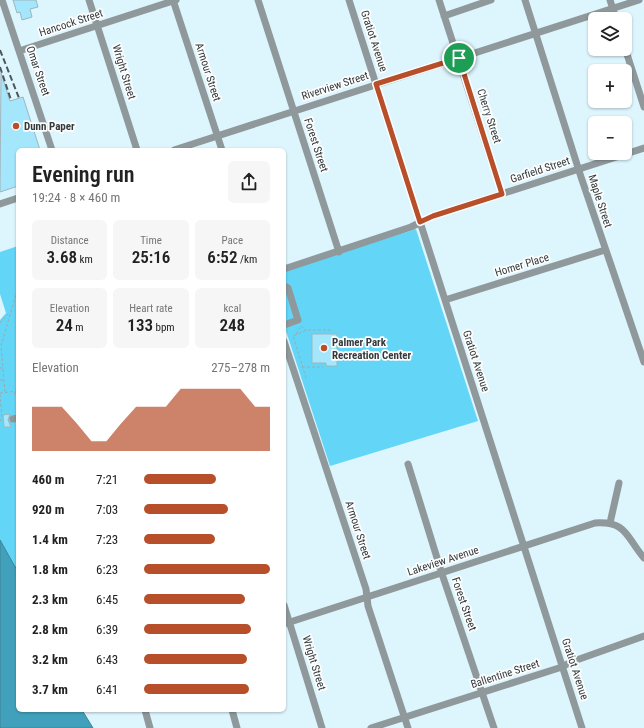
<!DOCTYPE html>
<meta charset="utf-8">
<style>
body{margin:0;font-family:"Roboto Condensed",sans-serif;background:#f6f6f6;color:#222;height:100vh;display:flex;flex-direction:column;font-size:15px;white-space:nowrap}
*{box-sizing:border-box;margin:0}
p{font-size:13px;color:#767676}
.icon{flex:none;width:22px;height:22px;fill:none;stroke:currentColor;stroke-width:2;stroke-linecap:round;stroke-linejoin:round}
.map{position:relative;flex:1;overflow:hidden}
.drawer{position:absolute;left:16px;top:148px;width:270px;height:564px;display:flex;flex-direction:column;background:#fff;border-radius:6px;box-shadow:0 1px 3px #0004}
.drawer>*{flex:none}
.tools{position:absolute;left:588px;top:12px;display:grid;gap:8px}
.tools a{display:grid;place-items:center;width:44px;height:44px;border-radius:6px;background:#fff;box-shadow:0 1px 3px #0004;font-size:20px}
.pin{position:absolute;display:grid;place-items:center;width:34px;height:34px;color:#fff;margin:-17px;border:2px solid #fff;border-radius:50%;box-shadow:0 1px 4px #0007}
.round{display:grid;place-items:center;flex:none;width:42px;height:42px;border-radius:6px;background:#f6f6f6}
.headline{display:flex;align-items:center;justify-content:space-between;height:68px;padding:0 16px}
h1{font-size:22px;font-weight:600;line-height:30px}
.figures{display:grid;grid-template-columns:repeat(3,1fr);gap:6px;height:68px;padding:4px 16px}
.figures div{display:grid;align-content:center;border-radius:6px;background:#f6f6f6;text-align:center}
.figures b{font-size:17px;font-weight:600}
.figures small{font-size:11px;font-weight:400}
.figures p{font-size:11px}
.chart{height:112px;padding:8px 16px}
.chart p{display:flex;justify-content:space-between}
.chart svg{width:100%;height:72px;margin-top:4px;fill:#b74f2a;opacity:.7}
ul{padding:0 16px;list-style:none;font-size:13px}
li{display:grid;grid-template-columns:64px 48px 1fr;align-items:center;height:30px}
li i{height:10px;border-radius:5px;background:#b74f2a}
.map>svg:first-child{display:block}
.green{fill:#63d6f7}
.water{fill:#41a1bc;stroke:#3c8296}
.building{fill:#a4e7fc;stroke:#9eb5bd}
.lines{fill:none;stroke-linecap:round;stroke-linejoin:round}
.path{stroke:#99abb1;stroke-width:1;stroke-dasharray:3 2;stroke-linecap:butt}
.minor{stroke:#8f999c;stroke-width:7}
.rail{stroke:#4d585c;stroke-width:2;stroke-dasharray:6 3;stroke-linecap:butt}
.route-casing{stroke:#fff;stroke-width:8}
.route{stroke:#b74f2a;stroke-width:5}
.poi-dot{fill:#b74f2a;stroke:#fdfdfd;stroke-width:1.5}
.labels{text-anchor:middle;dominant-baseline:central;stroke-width:3.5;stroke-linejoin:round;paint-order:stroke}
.street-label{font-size:11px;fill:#313a3d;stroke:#fdfdfd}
.poi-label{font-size:11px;font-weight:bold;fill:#313a3d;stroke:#fdfdfd;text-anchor:start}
</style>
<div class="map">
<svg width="644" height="728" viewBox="0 0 644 728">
<rect width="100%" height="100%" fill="#ddf5fd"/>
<path class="green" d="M416 229 478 421 330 466 284 325V271Z
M18 246V572L0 540V320L6 313 0 294V252Z"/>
<path class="water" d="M0 540 18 572V710H82L93 728H0Z"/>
<path class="building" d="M13 0H36L38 7 30 9 32 17 22 20 20 12 17 13Z
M1 73 10 101 23 97 40 150H18V186L0 192Z
M312 334H337V366H326V363H312Z
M10 414 8 420 11 427H4L3 415Z"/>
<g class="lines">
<path class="path" d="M18 272V279
M0 323 9 313
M301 326 306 330
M296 334 301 326
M302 367H323
M0 368H3L1 346 18 287
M3 369 5 393
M306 378 293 336 307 330H331
M0 380H3
M15 392V396
M0 393 18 391
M0 394 2 419 0 421"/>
<path class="minor" d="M2 0 52 150
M89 0 137 150
M173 0 222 150
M258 0 339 252
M349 0 582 728
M439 0 502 194
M525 0 581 177 644 362
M610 0 616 19
M444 16 491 0
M625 48 644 107
M19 51 176 0
M174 150 639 0
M0 204 18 198
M284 269 411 227 433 216 644 148
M284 286 288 288 298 320 284 325
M445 300 605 250
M284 341 366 589 368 606 408 728
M13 419 18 418
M408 464 442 574 494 728
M610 523 619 483
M284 605 322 728
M284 624 595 523C627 521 626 537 644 558
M145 710 150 728
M232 710 237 728
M371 728 562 667 571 662 644 636"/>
<path class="rail" d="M0 50 19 98
M0 67 11 100"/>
</g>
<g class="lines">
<g class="route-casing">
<path id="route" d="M459 58 502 194 433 216 420 222 376 84Z"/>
</g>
<use href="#route" class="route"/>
</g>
<g class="poi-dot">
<circle cx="16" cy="126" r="4"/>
<circle cx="324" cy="348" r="4"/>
</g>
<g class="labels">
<g class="street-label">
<text transform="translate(71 23) rotate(-18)">Hancock Street</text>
<text transform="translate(374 41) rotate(72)">Gratiot Avenue</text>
<text transform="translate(38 71) rotate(71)">Omar Street</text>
<text transform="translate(124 72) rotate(73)">Wright Street</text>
<text transform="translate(208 72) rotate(72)">Armour Street</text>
<text transform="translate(335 86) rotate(-18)">Riverview Street</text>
<text transform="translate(489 116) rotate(72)">Cherry Street</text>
<text transform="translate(316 145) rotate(72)">Forest Street</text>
<text transform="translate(540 170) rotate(-18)">Garfield Street</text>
<text transform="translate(600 201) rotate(72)">Maple Street</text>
<text transform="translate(522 265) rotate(-17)">Homer Place</text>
<text transform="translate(476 361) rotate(72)">Gratiot Avenue</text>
<text transform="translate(358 530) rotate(72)">Armour Street</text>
<text transform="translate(443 561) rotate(-18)">Lakeview Avenue</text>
<text transform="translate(464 604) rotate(71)">Forest Street</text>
<text transform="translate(314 663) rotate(73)">Wright Street</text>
<text transform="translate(575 669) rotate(72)">Gratiot Avenue</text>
<text transform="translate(505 674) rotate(-18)">Ballentine Street</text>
</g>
<g class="poi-label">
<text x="24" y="126">Dunn Paper</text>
<text x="332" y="342">Palmer Park<tspan x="332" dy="13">Recreation Center</tspan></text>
</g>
</g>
</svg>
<div class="tools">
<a><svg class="icon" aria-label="layers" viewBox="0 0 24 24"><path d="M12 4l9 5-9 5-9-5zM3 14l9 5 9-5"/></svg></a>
<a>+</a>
<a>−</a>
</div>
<div class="pin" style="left:459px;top:58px;background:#1e9e55"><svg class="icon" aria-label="arrive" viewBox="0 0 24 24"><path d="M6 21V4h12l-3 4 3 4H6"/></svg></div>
<section class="drawer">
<div class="headline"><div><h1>Evening run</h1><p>19:24 · 8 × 460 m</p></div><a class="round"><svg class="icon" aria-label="share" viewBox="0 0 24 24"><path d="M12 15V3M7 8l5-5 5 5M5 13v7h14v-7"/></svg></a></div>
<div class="figures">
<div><p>Distance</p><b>3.68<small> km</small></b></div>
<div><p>Time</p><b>25:16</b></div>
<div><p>Pace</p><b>6:52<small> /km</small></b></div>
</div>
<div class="figures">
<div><p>Elevation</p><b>24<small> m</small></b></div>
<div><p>Heart rate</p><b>133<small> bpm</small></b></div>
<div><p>kcal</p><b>248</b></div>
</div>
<div class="chart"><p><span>Elevation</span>275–278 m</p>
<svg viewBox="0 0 160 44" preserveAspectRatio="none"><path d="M0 44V17L10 17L20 17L30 27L40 38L50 38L60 27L70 17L80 17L90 17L100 6L110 6L120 6L130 6L140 6L150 17L160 17V44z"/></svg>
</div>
<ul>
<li><b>460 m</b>7:21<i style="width:57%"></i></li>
<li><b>920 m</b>7:03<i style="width:67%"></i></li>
<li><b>1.4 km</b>7:23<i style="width:56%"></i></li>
<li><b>1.8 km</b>6:23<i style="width:100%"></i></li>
<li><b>2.3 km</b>6:45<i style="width:80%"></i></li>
<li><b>2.8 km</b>6:39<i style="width:85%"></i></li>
<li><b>3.2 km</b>6:43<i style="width:82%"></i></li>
<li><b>3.7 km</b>6:41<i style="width:83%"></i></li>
</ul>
</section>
</div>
